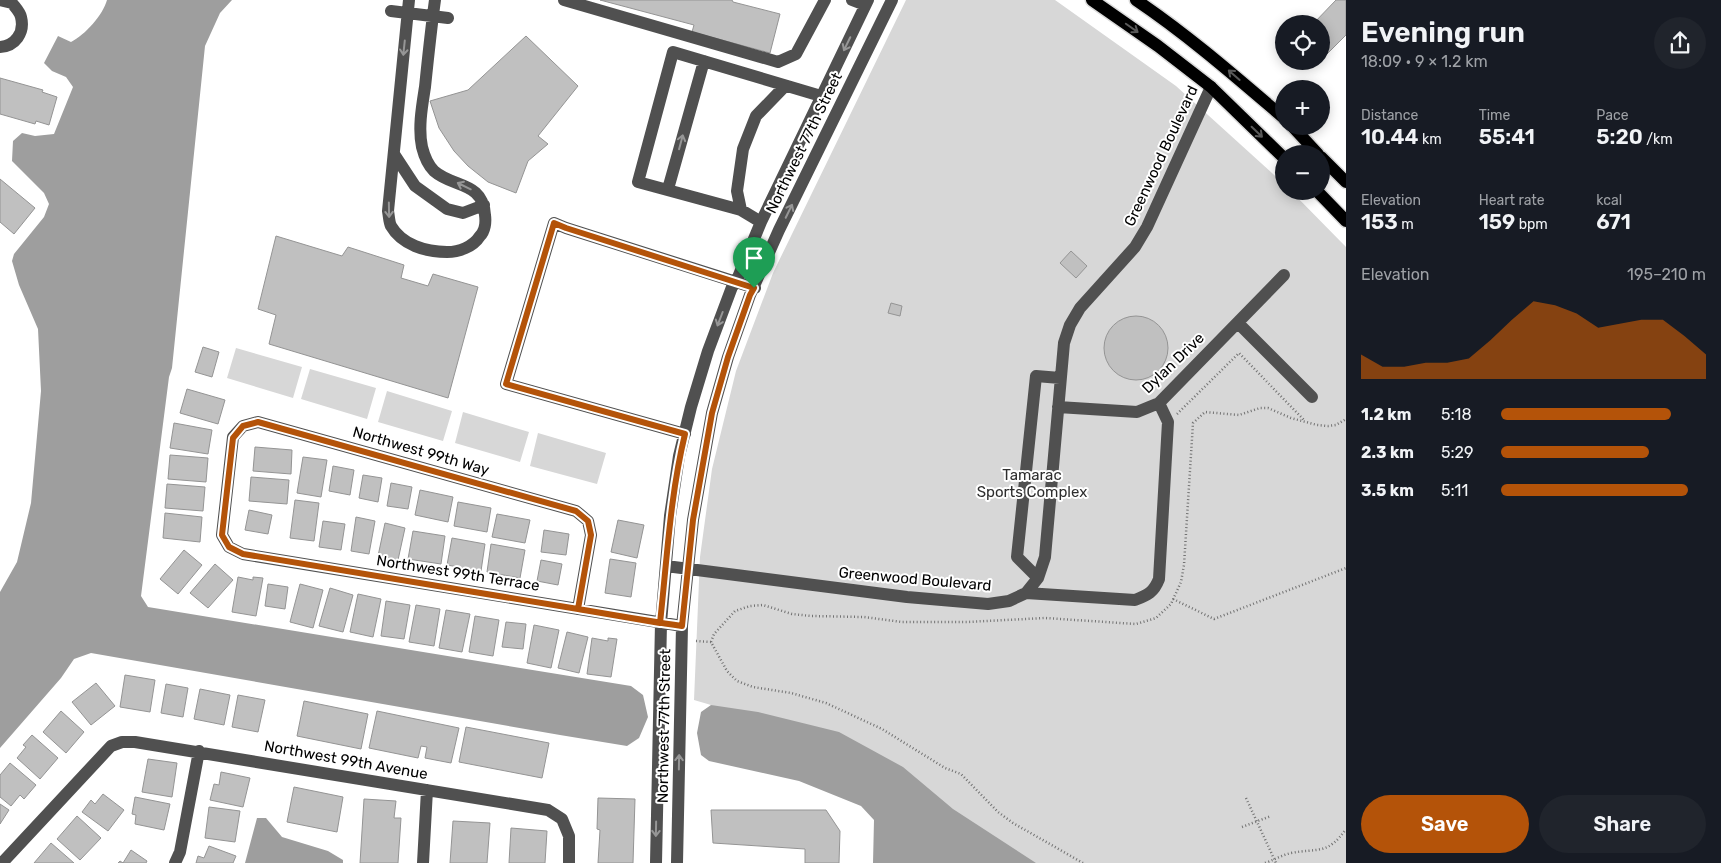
<!DOCTYPE html>
<meta charset="utf-8">
<style>
body{margin:0;font-family:Rubik,sans-serif;background:#20242c;color:#f1f3f6;height:100vh;display:flex;flex-direction:column;font-size:19px;white-space:nowrap}
*{box-sizing:border-box;margin:0}
p{font-size:16px;color:#9ea1a6}
.icon{flex:none;width:28px;height:28px;fill:none;stroke:currentColor;stroke-width:2;stroke-linecap:round;stroke-linejoin:round}
.map{position:relative;flex:1;overflow:hidden}
.side{display:flex;flex-direction:column;background:#171b24;width:375px}
.side>*{flex:none}
.tools{position:absolute;left:1275px;top:15px;display:grid;gap:10px}
.tools a{display:grid;place-items:center;width:55px;height:55px;border-radius:50%;background:#171b24;box-shadow:0 2px 12px #0003;font-size:25px}
.pin{position:absolute;display:grid;place-items:center;width:42px;height:42px;color:#fff;margin:-51px -21px;border-radius:50% 50% 50% 0;rotate:-45deg;box-shadow:0 0 5px #0007}
.pin .icon{rotate:45deg}
.round{display:grid;place-items:center;flex:none;width:52px;height:52px;border-radius:26px;background:#20242c}
.overview{display:flex;align-items:center;justify-content:space-between;height:85px;padding:0 15px}
h1{font-size:28px;font-weight:600;line-height:38px}
.figures{display:grid;grid-template-columns:repeat(3,1fr);gap:8px;height:85px;padding:5px 15px}
.figures div{display:grid;align-content:center}
.figures b{font-size:21px;font-weight:600}
.figures small{font-size:14px;font-weight:400}
.figures p{font-size:14px}
.chart{height:140px;padding:10px 15px}
.chart p{display:flex;justify-content:space-between}
.chart svg{width:100%;height:90px;margin-top:5px;fill:#b45309;opacity:.7}
.action{display:flex;gap:10px;margin-top:auto;padding:10px 15px}
.action a{flex:1;height:58px;border-radius:30px;background:#b45309;color:#fff;font-size:20px;font-weight:600;line-height:58px;text-align:center}
.action a+a{background:#20242c;color:#f1f3f6}
ul{padding:0 15px;list-style:none;font-size:16px}
li{display:grid;grid-template-columns:80px 60px 1fr;align-items:center;height:38px}
li i{height:12px;border-radius:6px;background:#b45309}
main{display:flex;flex:1;min-height:0}
.map>svg:first-child{display:block}
.green{fill:#d7d7d7}
.water{fill:#9e9e9e}
.building{fill:#c0c0c0;stroke:#949494}
.lines{fill:none;stroke-linecap:round;stroke-linejoin:round}
.major-casing{stroke:#dbdbdb;stroke-width:15}
.path{stroke:#727272;stroke-width:2.5;stroke-dasharray:1 2.5;stroke-linecap:butt}
.minor{stroke:#505050;stroke-width:12}
.major{stroke:#000;stroke-width:12}
.oneway{stroke:#595959}
.oneway2{stroke:#969696}
.route-casing{stroke:#fff;stroke-width:10}
.route{stroke:#b45309;stroke-width:6}
.labels{text-anchor:middle;dominant-baseline:central;stroke-width:4;stroke-linejoin:round;paint-order:stroke}
.street-label{font-size:15px;fill:#000;stroke:#fff}
.park-label{font-size:15px;fill:#2e2e2e;stroke:#fff}
</style>
<main>
<div class="map">
<svg width="1346" height="863" viewBox="0 0 1346 863">
<rect width="100%" height="100%" fill="#fff"/>
<path class="green" d="M906 0H1055L1176 86 1284 184V191H1291L1346 247V863H1023L711 705 694 700 700 557 712 469 736 371 773 273Z
M236 348 302 367 293 398 227 378Z
M310 369 376 388 367 419 301 399Z
M387 391 452 411 443 441 378 422Z
M463 412 529 432 520 462 455 443Z
M538 433 606 453 597 484 530 466Z"/>
<path class="water" d="M107 0H232L220 13 205 46 172 368 169 377 141 596 148 607 631 686 643 695 648 717 639 738 627 746 560 735 91 653 74 659 61 678 0 748V592L17 562 31 503 41 391 38 329 19 285 12 261 14 254 44 217 49 204 44 193 12 161 13 141 22 133 35 136 54 134 73 87 66 77 52 71 44 63 58 36 71 42C85 35 103 15 107 0Z
M711 705 758 712 839 732 903 767 953 809 1036 863H873L874 820 861 806 799 781 709 761 701 755 697 733 701 712Z
M257 818H266L282 837 328 851 343 860V863H245Z"/>
<path class="building" d="M600 0H732L733 2 780 14 770 53 692 32 694 25Z
M1336 0H1346V35L1321 60V24H1313Z
M526 36 578 86 538 136 548 144 528 161 516 193 488 182 468 166 454 151 439 128 430 101 468 90Z
M0 78 43 90 42 92 57 97 49 125 36 121 35 124 0 114Z
M0 179 35 208 14 234 0 222Z
M276 236 342 256 348 247 404 265 401 278 428 286 433 274 478 287 448 398 269 344 276 315 258 309Z
M1071 251 1087 266 1076 278 1060 263Z
M891 303 902 306 900 316 888 313Z
M1104 348a32 32 0 1 1 64 0a32 32 0 1 1-64 0Z
M203 347 219 352 212 377 195 372Z
M187 389 225 400 218 424 180 413Z
M174 423 212 430 208 454 170 448Z
M255 447 292 450 291 474 253 471Z
M170 455 208 458 206 482 168 479Z
M303 457 327 460 321 497 297 493Z
M333 466 354 470 350 495 329 491Z
M363 475 382 478 378 502 359 498Z
M251 477 289 480 287 504 249 501Z
M391 483 412 487 408 509 387 506Z
M167 484 205 487 203 511 165 508Z
M420 490 453 497 448 522 415 515Z
M295 500 319 503 314 541 290 538Z
M458 502 491 508 487 532 454 526Z
M249 510 272 515 268 534 245 530Z
M165 513 202 517 200 542 163 538Z
M497 514 530 520 525 543 492 537Z
M356 517 375 521 369 554 351 551Z
M618 520 644 525 637 558 611 552Z
M323 521 345 524 341 550 319 547Z
M385 523 405 528 398 560 378 556Z
M544 530 569 534 566 555 541 552Z
M413 531 445 536 441 564 408 559Z
M452 538 485 544 481 571 447 565Z
M491 544 525 550 520 578 487 572Z
M184 550 202 565 178 594 160 579Z
M610 559 636 563 631 597 605 593Z
M541 560 562 564 558 585 537 581Z
M215 564 233 580 208 608 190 593Z
M238 577 253 580V577L263 578 256 616 232 612Z
M268 584 288 587 285 609 265 606Z
M300 584 323 590 313 628 290 622Z
M330 588 353 595 343 632 319 626Z
M358 594 381 599 373 637 350 632Z
M386 601 410 605 404 639 381 636Z
M416 605 440 609 434 646 409 642Z
M446 610 470 614 462 652 439 648Z
M475 616 499 620 493 656 469 652Z
M506 622 526 624 523 649 502 647Z
M534 625 559 630 551 668 527 663Z
M567 632 588 637 579 673 558 668Z
M592 638 608 641V638L617 639 611 677 587 674Z
M125 675 155 680 150 712 120 707Z
M96 683 115 706 91 725 72 702Z
M166 684 188 688 183 717 161 713Z
M200 689 230 695 224 725 194 719Z
M238 695 265 700 258 732 232 727Z
M304 701 368 714 361 749 297 736Z
M61 711 84 732 66 753 43 732Z
M377 711 459 728 451 763 425 758 427 747 421 746 418 758 369 748Z
M466 727 549 743 542 778 459 762Z
M32 735 58 758 40 779 17 758 26 747 23 745Z
M148 759 177 763 172 797 142 792Z
M10 763 36 785 24 799 20 795 11 806 0 797V775Z
M221 772 250 778 243 807 210 800 214 784 219 785Z
M294 787 343 797 337 832 287 822Z
M103 794 124 810 108 831 82 812 91 800 95 804Z
M135 797 170 804 164 830 135 824 136 815 132 814Z
M598 798 635 799 633 863H598L600 830 597 829Z
M364 799 396 801 394 818H401L398 863H360Z
M0 804 9 810 0 824Z
M209 807 240 811 235 842 205 838Z
M711 810H826L840 831 839 863H805V849L713 843Z
M77 816 101 838 80 860 57 839Z
M453 821 490 823 487 863H450Z
M511 828 547 831 545 863H509Z
M51 843 74 863H34Z
M209 846 236 856 233 863H196L198 856 204 858Z
M131 850 147 861 146 863H118L120 861 123 863Z"/>
<g class="lines">
<g class="major-casing">
<path id="major" d="M1092 0 1158 46 1211 87 1284 158
M1136 0C1188 35 1236 77 1284 118
M1292 126 1318 154
M1321 157 1346 182
M1317 191 1346 221"/>
</g>
<path class="path" d="M1177 414 1239 353 1304 420
M1173 599 1214 619 1346 568
M696 641 711 642 727 671 737 681 753 687 791 693 826 703 882 729 945 768 961 774 998 812 1013 823 1083 863
M711 642 714 634 735 611 750 606 763 605 792 614 811 616 864 617 902 622H967L1045 618 1136 624 1156 618 1171 604 1181 582 1184 565 1193 423 1205 412 1239 415 1260 408H1268L1291 418 1317 425 1328 426 1336 425 1346 419
M1246 798 1276 863
M1242 827 1271 816
M1265 863C1274 860 1282 855 1291 853 1318 848 1328 855 1346 829"/>
<path class="minor" d="M409 0 388 211C389 216 389 222 391 226 402 245 426 252 447 252 459 252 473 247 480 236 485 231 486 222 485 215 483 181 453 188 434 171 428 165 424 155 422 147 418 128 422 106 425 87 428 58 431 29 435 0
M564 0 778 62 796 54 825 0
M852 0 865 5
M391 11 448 18
M0 47C15 46 25 33 21 17 20 12 15 7 12 3L0 0
M394 154 415 186 447 209 463 213 484 205
M668 189 704 61
M741 210 737 191 743 149 756 116 785 86
M761 222 741 210 638 182 673 52 821 96
M1238 323 1312 397
M1058 407 1137 412 1159 403 1284 275
M685 434 506 384 554 223 566 228 755 288
M666 566 907 597 988 604 1009 601 1026 593 1038 578 1045 557 1064 343 1070 325 1080 308 1135 247 1147 227 1211 87
M1038 578 1017 557 1036 376 1060 378
M1026 593 1135 600C1148 595 1154 592 1159 579L1168 422 1159 403
M578 609 591 535 588 521 576 511 258 422 243 426 233 437 222 535 229 547 243 554 682 626
M2 863 111 746 122 742H135L548 810 562 819 569 836V863
M175 863 180 852 199 751
M423 863 427 790
M656 863 661 623 670 516 679 456 691 407 708 351 732 287 736 282 761 222 868 0
M677 863 682 626 693 520 712 413 728 357 750 295 779 230 892 0"/>
<use href="#major" class="major"/>
</g>
<defs><path id="oneway-shaft" d="M-6 0H5M1.5-3L5.5 0L1.5 3" fill="none" stroke-width="1.6" stroke-linecap="round" stroke-linejoin="round" transform="scale(1.25)"/></defs>
<g class="oneway">
<use href="#oneway-shaft" transform="translate(1132 28) rotate(35)"/>
<use href="#oneway-shaft" transform="translate(1234 75) rotate(-139)"/>
<use href="#oneway-shaft" transform="translate(1257 132) rotate(44)"/>
</g>
<g class="oneway2">
<use href="#oneway-shaft" transform="translate(847 44) rotate(116)"/>
<use href="#oneway-shaft" transform="translate(404 48) rotate(96)"/>
<use href="#oneway-shaft" transform="translate(681 142) rotate(-75)"/>
<use href="#oneway-shaft" transform="translate(464 186) rotate(-154)"/>
<use href="#oneway-shaft" transform="translate(389 210) rotate(89)"/>
<use href="#oneway-shaft" transform="translate(789 211) rotate(-64)"/>
<use href="#oneway-shaft" transform="translate(720 319) rotate(111)"/>
<use href="#oneway-shaft" transform="translate(679 762) rotate(-89)"/>
<use href="#oneway-shaft" transform="translate(656 829) rotate(91)"/>
</g>
<g class="lines">
<g class="route-casing">
<path id="route" d="M754 288 566 228 554 223 506 384 685 434C670 496 667 560 660 623L578 609 591 535 588 521 576 511 258 422 243 426 233 438 222 535 229 547 243 554 578 609C613 615 647 621 682 626L693 520 712 413 728 357 750 295 754 288"/>
</g>
<use href="#route" class="route"/>
</g>
<g class="labels">
<g class="street-label">
<text transform="translate(804 143) rotate(-64)">Northwest 77th Street</text>
<text transform="translate(1161 156) rotate(-65)">Greenwood Boulevard</text>
<text transform="translate(1173 363) rotate(-44)">Dylan Drive</text>
<text transform="translate(421 451) rotate(16)">Northwest 99th Way</text>
<text transform="translate(458 573) rotate(9)">Northwest 99th Terrace</text>
<text transform="translate(915 579) rotate(5)">Greenwood Boulevard</text>
<text transform="translate(664 726) rotate(-89)">Northwest 77th Street</text>
<text transform="translate(346 760) rotate(10)">Northwest 99th Avenue</text>
</g>
<g class="park-label">
<text x="1032" y="475">Tamarac<tspan x="1032" dy="17">Sports Complex</tspan></text>
</g>
</g>
</svg>
<div class="tools">
<a><svg class="icon" aria-label="locate" viewBox="0 0 24 24"><circle cx="12" cy="12" r="6"/><path d="M12 2v4M12 18v4M2 12h4M18 12h4"/></svg></a>
<a>+</a>
<a>−</a>
</div>
<div class="pin" style="left:754px;top:288px;background:#1e9e55"><svg class="icon" aria-label="arrive" viewBox="0 0 24 24"><path d="M6 21V4h12l-3 4 3 4H6"/></svg></div>
</div>
<section class="side">
<div class="overview"><div><h1>Evening run</h1><p>18:09 · 9 × 1.2 km</p></div><a class="round"><svg class="icon" aria-label="share" viewBox="0 0 24 24"><path d="M12 15V3M7 8l5-5 5 5M5 13v7h14v-7"/></svg></a></div>
<div class="figures">
<div><p>Distance</p><b>10.44<small> km</small></b></div>
<div><p>Time</p><b>55:41</b></div>
<div><p>Pace</p><b>5:20<small> /km</small></b></div>
</div>
<div class="figures">
<div><p>Elevation</p><b>153<small> m</small></b></div>
<div><p>Heart rate</p><b>159<small> bpm</small></b></div>
<div><p>kcal</p><b>671</b></div>
</div>
<div class="chart"><p><span>Elevation</span>195–210 m</p>
<svg viewBox="0 0 160 44" preserveAspectRatio="none"><path d="M0 44V32L10 38L20 38L30 36L40 36L50 34L60 25L70 15L80 6L90 8L100 12L110 19L120 17L130 15L140 15L150 23L160 32V44z"/></svg>
</div>
<ul>
<li><b>1.2 km</b>5:18<i style="width:83%"></i></li>
<li><b>2.3 km</b>5:29<i style="width:72%"></i></li>
<li><b>3.5 km</b>5:11<i style="width:91%"></i></li>
</ul>
<div class="action"><a>Save</a><a>Share</a></div>
</section>
</main>
